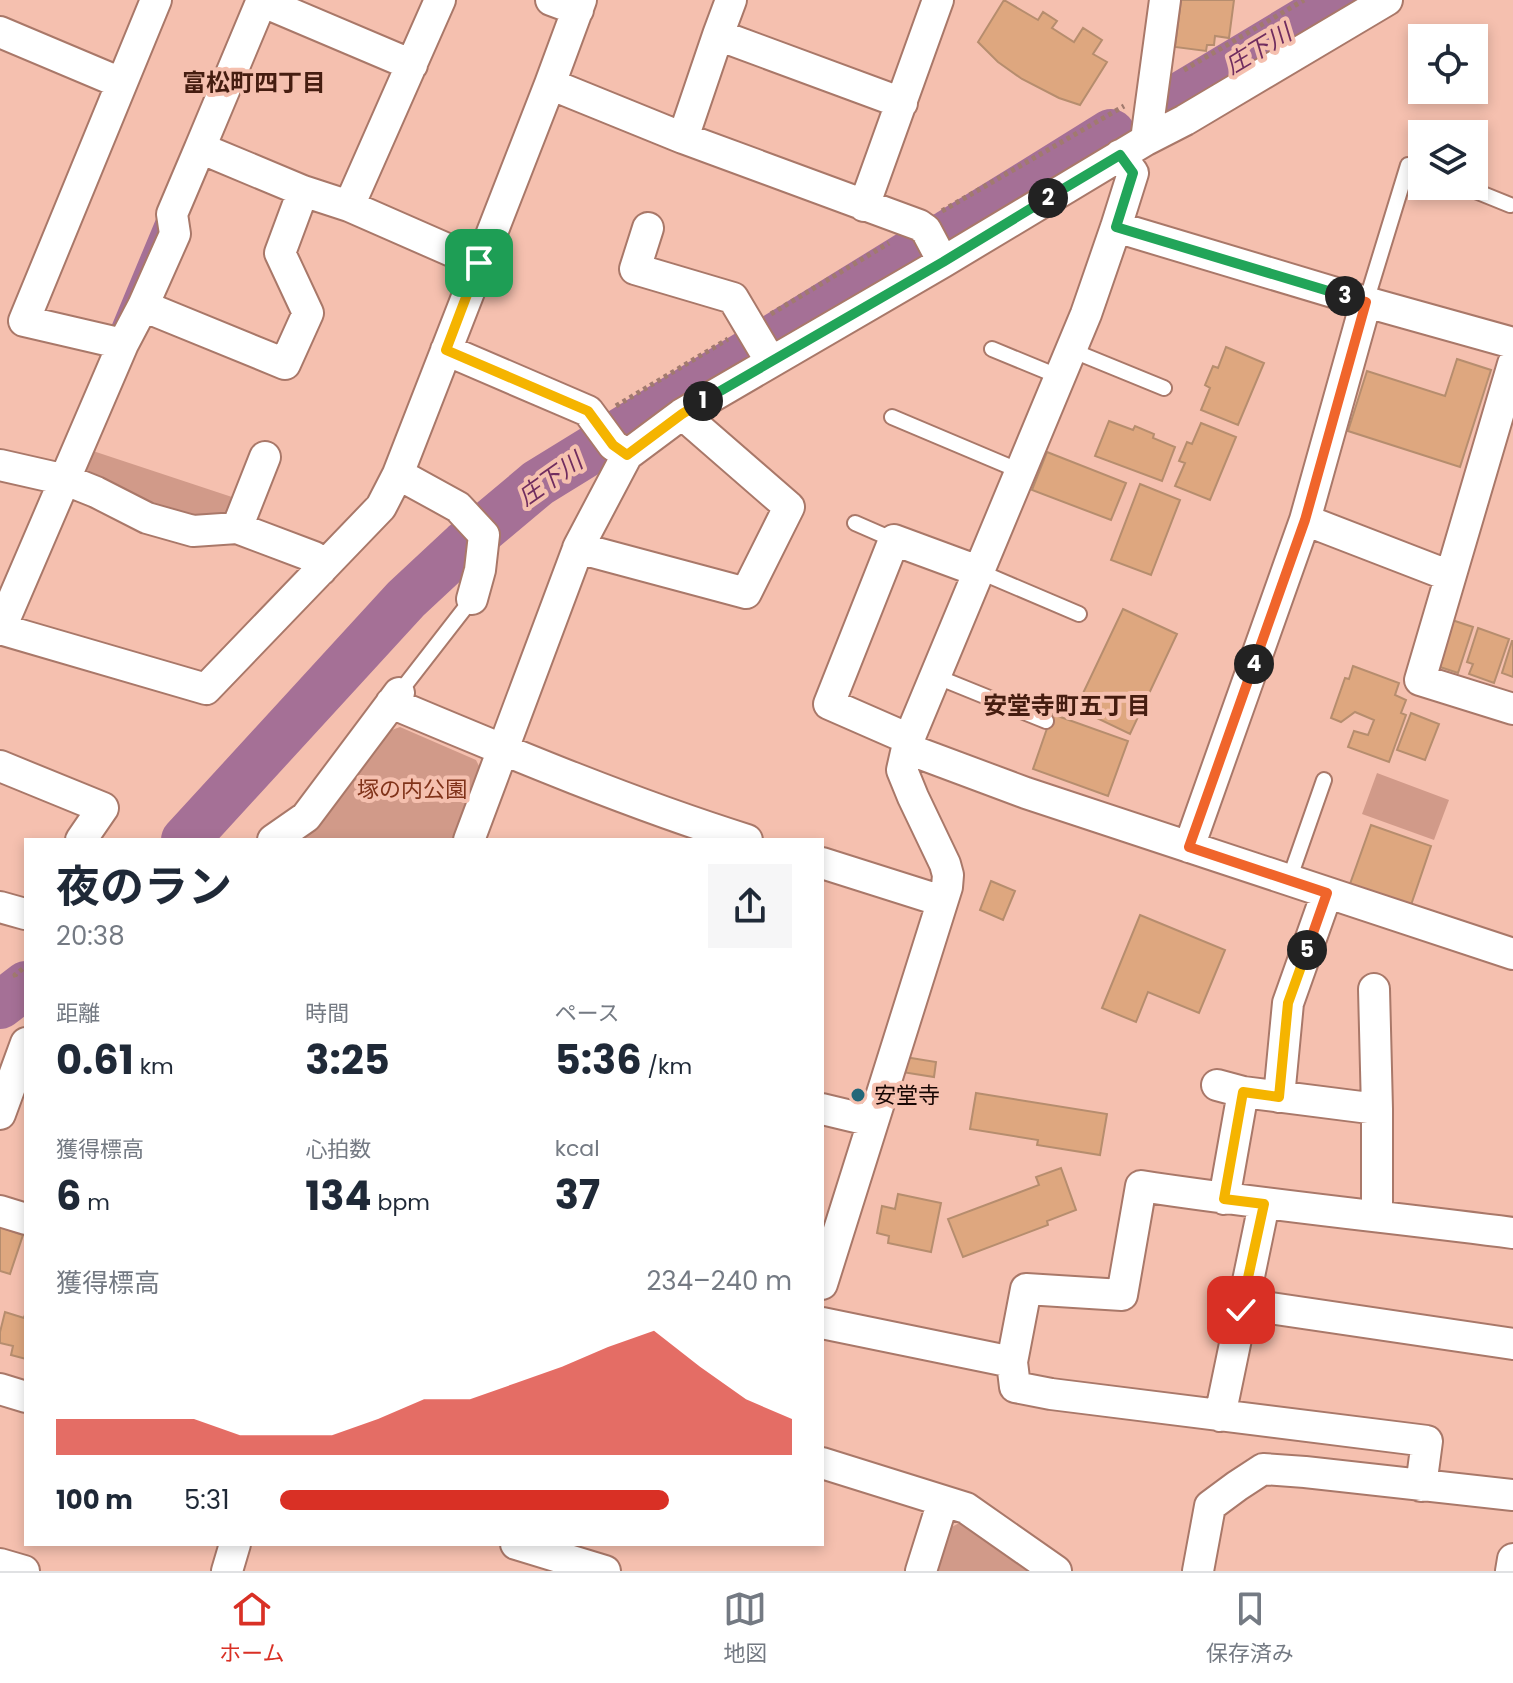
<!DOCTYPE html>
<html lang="ja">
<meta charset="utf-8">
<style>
body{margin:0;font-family:Poppins,"Noto Sans JP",sans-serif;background:#f6f6f7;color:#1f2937;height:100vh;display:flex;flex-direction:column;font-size:30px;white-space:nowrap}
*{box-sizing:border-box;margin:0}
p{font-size:26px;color:#747a83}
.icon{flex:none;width:44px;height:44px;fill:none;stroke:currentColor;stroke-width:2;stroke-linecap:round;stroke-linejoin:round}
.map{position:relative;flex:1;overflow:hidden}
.panel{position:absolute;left:24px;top:838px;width:800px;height:708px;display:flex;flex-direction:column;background:#fff;border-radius:0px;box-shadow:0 4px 12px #0003}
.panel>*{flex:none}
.fabs{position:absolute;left:1408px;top:24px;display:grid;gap:16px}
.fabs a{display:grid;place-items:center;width:80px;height:80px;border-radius:0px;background:#fff;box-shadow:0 4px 12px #0003;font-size:40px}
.pin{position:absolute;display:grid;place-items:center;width:68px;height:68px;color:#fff;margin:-34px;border-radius:16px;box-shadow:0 4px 12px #0006}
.km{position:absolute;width:40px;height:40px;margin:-20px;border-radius:50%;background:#222;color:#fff;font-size:22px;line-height:40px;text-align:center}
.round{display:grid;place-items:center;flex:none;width:84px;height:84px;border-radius:0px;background:#f6f6f7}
.summary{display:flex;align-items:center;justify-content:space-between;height:136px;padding:0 32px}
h1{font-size:44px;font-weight:700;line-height:60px}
.stats{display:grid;grid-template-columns:repeat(3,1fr);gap:12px;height:136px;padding:8px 32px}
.stats div{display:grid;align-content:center}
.stats b{font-size:40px;font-weight:700}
.stats small{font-size:22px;font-weight:400}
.stats p{font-size:22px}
.chart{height:224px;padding:16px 32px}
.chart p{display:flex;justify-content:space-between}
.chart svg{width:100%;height:144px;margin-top:8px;fill:#d93025;opacity:.7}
ul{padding:0 32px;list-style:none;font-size:26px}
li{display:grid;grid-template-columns:128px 96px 1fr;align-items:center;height:60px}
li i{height:20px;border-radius:10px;background:#d93025}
.menu{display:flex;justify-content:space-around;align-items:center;height:112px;border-top:2px solid #e0e1e3;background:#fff;font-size:22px;color:#747a83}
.menu a{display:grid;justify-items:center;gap:4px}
.menu .selected{color:#d93025}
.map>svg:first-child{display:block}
.green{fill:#d19a89}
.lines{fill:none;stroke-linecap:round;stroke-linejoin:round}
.stream{stroke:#a57096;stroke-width:8}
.river{stroke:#a57096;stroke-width:48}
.building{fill:#dea77f;stroke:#b68d6e;stroke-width:2}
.lane-casing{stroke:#a97869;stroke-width:18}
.street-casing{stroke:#a97869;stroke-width:34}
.path{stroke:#a17a6e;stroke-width:5;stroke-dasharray:4 4;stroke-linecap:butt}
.lane{stroke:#fff;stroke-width:14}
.street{stroke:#fff;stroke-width:30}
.split-1-casing{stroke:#fff;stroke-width:16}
.split-2-casing{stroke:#fff;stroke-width:16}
.split-3-casing{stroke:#fff;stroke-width:16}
.split-4-casing{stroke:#fff;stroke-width:16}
.split-5-casing{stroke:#fff;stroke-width:16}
.split-6-casing{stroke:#fff;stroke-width:16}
.split-1{stroke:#f5b400;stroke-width:10}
.split-2{stroke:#22a559;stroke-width:10}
.split-3{stroke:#22a559;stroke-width:10}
.split-4{stroke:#f0652b;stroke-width:10}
.split-5{stroke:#f0652b;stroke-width:10}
.split-6{stroke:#f5b400;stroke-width:10}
.poi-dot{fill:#236779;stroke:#f5c0af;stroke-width:3}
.labels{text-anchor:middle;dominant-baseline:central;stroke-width:8;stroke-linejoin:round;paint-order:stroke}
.park-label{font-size:22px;fill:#803219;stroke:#f5c0af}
.poi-label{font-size:22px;fill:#170603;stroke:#f5c0af;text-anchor:start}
.water-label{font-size:24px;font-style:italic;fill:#702d5f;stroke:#f5c0af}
.neighbourhood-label{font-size:24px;font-weight:bold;fill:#451d10;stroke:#f5c0af}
</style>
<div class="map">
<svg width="1513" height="1571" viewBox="0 0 1513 1571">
<rect width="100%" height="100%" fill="#f5c0af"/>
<path class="green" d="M90 450 241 500 227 521H194L147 507 87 474 85 465Z
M400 727 476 760 481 770 455 840H295L324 820 389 731Z
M1377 773 1449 800 1434 840 1362 814Z
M961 1522 1028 1571H934L948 1529Z"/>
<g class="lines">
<path class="stream" d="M112 335 162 215"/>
<path class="river" d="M1177 98 1340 0
M185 840 406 599 464 545 538 483 915 251 948 234 1111 133
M0 1005 26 985"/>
</g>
<path class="building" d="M1004 0 1038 20 1043 12 1057 21 1052 28 1074 42 1083 28 1102 40 1093 54 1107 62 1080 105 1059 98 1022 79 998 62 978 42Z
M1181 0H1234L1229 38 1215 36 1214 45H1207L1206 51 1175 47Z
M1226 347 1264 363 1238 425 1201 410 1210 388 1205 385 1213 366 1218 368Z
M1457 359 1491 370 1460 467 1348 431 1367 371 1445 396Z
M1109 421 1133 430 1135 426 1154 434 1153 438 1175 447 1162 481 1095 456Z
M1201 423 1236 437 1210 500 1175 486 1185 463 1179 461 1187 442 1192 444Z
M1047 452 1126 483 1111 520 1032 490Z
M1140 484 1180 500 1151 575 1111 560Z
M1123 609 1177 634 1130 734 1076 708Z
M1449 619 1473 627 1458 673 1434 665Z
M1478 628 1509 639 1494 683 1469 674 1473 664 1467 662Z
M1512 641H1513V677L1502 673Z
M1353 666 1399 683 1395 695 1406 700 1401 713 1406 715 1389 762 1348 747 1354 731 1368 735 1374 720 1355 712 1341 722 1331 718 1345 678 1349 679Z
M1411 713 1439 724 1425 760 1397 750Z
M1052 714 1128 741 1108 796 1033 769Z
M1371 825 1431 846 1411 905 1350 884Z
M991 881 1015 891 1003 920 980 910Z
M1140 915 1225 950 1199 1013 1148 992 1136 1022 1102 1008Z
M905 1057 936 1062 934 1077 902 1072Z
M976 1093 1107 1114 1100 1155 1037 1145 1038 1140 970 1129Z
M1061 1168 1076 1210 1047 1221 1048 1225 963 1257 948 1219 1039 1185 1036 1177Z
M898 1194 941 1203 931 1252 888 1243 889 1236 877 1233 882 1206 895 1209Z
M0 1227 23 1235 10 1274 0 1271Z
M26 1311V1359L11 1355 13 1346 0 1343V1332L5 1312 24 1318Z"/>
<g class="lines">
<g class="lane-casing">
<path id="lane" d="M1463 186 1510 205
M1366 302 1408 165 1422 170
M992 349 1060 377
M1071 350 1164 388
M892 417 1020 471
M855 523 894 540
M978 571 1079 614
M935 676 1046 721
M399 693 472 599
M1289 880 1324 780"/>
</g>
<g class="street-casing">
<path id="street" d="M551 0 578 10
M731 0 718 35 902 103
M261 1 412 65
M0 32 121 83
M550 84 683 138 919 225 926 230 943 262
M683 138 718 35
M1146 140 1165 0
M200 148 262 0
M349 206 440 0
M864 206 938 0
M1116 227 1366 302 1513 343
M648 228 635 269 733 298 771 362
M143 306 285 364 308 313 280 253 303 191
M123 344 24 321 156 0
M446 350 588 411 613 445 627 455
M1513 364 1420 680 1513 709
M0 465 66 480 96 492 147 518 193 531 237 528 314 557 321 570
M398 474 458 507 484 535 480 570 472 599
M1305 520 1450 576
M237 528 265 457
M578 548 746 593 789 507 682 414
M0 629 206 689 381 507 398 474 550 84 581 0
M0 630 123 344 143 306 175 234 172 214 200 148 303 191 349 206 479 263
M391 703C508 752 626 802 747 840
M909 739 829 704 894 540 978 571
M908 749 1026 793 1513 954
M0 766 103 808 81 840
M273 840 306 817 399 693
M469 840 579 546 627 455 682 414 943 262 1146 140 1185 120 1387 0
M1189 847 1305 520 1366 302
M822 863 942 901
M0 907 25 914
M1374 989 1377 1109V1215
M1217 1085 1243 1092 1377 1109
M1279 1097 1288 1003 1327 893
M822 1109 872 1121
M0 1114 26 1043
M1224 1199 1243 1092
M0 1211 26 1219
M822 1284 947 887 948 875 945 864 913 797 902 770 909 739 1086 314 1116 227 1133 173 1120 155
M1243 1304 1513 1344
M822 1323 1012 1362
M0 1389 26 1397
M1220 1416 1264 1204
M822 1463 966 1508 1056 1571
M1421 1486 1427 1441 1051 1394 1015 1387 1012 1362 1026 1289 1122 1295 1141 1186C1264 1205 1389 1217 1513 1233
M516 1544 605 1571
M0 1564 24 1571
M227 1571 235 1544
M921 1571 943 1501
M1198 1571 1210 1506 1237 1486 1263 1469 1305 1472 1513 1495
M1511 1571 1513 1559"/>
</g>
<path class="path" d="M1184 70 1304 0
M942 211 1124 106
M771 314 889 243
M616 406 728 339
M16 977 15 975 26 966"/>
<use href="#lane" class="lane"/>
<use href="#street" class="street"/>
</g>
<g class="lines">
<g class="split-1-casing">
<path id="split-1" d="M479 263 446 350 588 411 613 445 627 455 682 414 703 401"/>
</g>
<g class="split-2-casing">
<path id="split-2" d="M703 401 943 262 1048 198"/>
</g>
<g class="split-3-casing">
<path id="split-3" d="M1048 198 1120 155 1133 173 1116 227 1345 296"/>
</g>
<g class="split-4-casing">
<path id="split-4" d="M1254 664 1305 520 1366 302 1345 296"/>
</g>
<g class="split-5-casing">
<path id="split-5" d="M1254 664 1189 847 1327 893 1307 950"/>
</g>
<g class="split-6-casing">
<path id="split-6" d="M1241 1310 1264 1204 1224 1199 1243 1092 1279 1097 1288 1003 1307 950"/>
</g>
<use href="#split-1" class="split-1"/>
<use href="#split-2" class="split-2"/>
<use href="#split-3" class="split-3"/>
<use href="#split-4" class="split-4"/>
<use href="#split-5" class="split-5"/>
<use href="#split-6" class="split-6"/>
</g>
<circle class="poi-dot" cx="858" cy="1095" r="8"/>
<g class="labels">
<g class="park-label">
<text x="412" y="789">塚の内公園</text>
</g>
<g class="poi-label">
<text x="874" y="1095">安堂寺</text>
</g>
<g class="water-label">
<text transform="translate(1258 49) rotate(-31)">庄下川</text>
<text transform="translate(550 479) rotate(-35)">庄下川</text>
</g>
<g class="neighbourhood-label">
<text x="254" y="82">富松町四丁目</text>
<text x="1067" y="705">安堂寺町五丁目</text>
</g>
</g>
</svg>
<div class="fabs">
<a><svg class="icon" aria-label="locate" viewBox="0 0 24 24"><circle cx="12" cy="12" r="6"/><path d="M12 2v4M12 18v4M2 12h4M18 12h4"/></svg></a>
<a><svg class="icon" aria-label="layers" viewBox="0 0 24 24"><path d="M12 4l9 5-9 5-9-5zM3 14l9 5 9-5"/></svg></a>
</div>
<div class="pin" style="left:479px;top:263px;background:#1e9e55"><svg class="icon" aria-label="arrive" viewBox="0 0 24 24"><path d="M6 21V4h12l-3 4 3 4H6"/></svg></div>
<div class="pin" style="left:1241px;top:1310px;background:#d93025"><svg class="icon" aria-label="check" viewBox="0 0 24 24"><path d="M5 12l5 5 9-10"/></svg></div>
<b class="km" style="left:703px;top:401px">1</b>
<b class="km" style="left:1048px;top:198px">2</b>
<b class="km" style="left:1345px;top:296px">3</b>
<b class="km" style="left:1254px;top:664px">4</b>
<b class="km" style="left:1307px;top:950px">5</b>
<section class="panel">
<div class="summary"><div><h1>夜のラン</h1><p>20:38</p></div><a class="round"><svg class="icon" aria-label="share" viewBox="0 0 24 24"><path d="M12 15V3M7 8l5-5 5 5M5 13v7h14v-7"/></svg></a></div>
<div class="stats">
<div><p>距離</p><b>0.61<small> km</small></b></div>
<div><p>時間</p><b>3:25</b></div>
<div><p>ペース</p><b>5:36<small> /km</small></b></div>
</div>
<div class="stats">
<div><p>獲得標高</p><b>6<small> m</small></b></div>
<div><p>心拍数</p><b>134<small> bpm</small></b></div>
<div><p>kcal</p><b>37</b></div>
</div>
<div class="chart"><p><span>獲得標高</span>234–240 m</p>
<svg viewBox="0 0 160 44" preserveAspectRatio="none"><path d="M0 44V33L10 33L20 33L30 33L40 38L50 38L60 38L70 33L80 27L90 27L100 22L110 17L120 11L130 6L140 17L150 27L160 33V44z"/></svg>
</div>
<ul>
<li><b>100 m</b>5:31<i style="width:76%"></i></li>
</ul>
</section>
</div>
<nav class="menu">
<a class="selected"><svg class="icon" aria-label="home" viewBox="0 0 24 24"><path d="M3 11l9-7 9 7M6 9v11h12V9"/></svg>ホーム</a>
<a><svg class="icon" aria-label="map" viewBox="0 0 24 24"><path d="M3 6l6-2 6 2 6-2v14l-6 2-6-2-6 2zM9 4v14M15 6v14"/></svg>地図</a>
<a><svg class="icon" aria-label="saved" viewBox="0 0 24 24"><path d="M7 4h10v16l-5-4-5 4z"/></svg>保存済み</a>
</nav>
